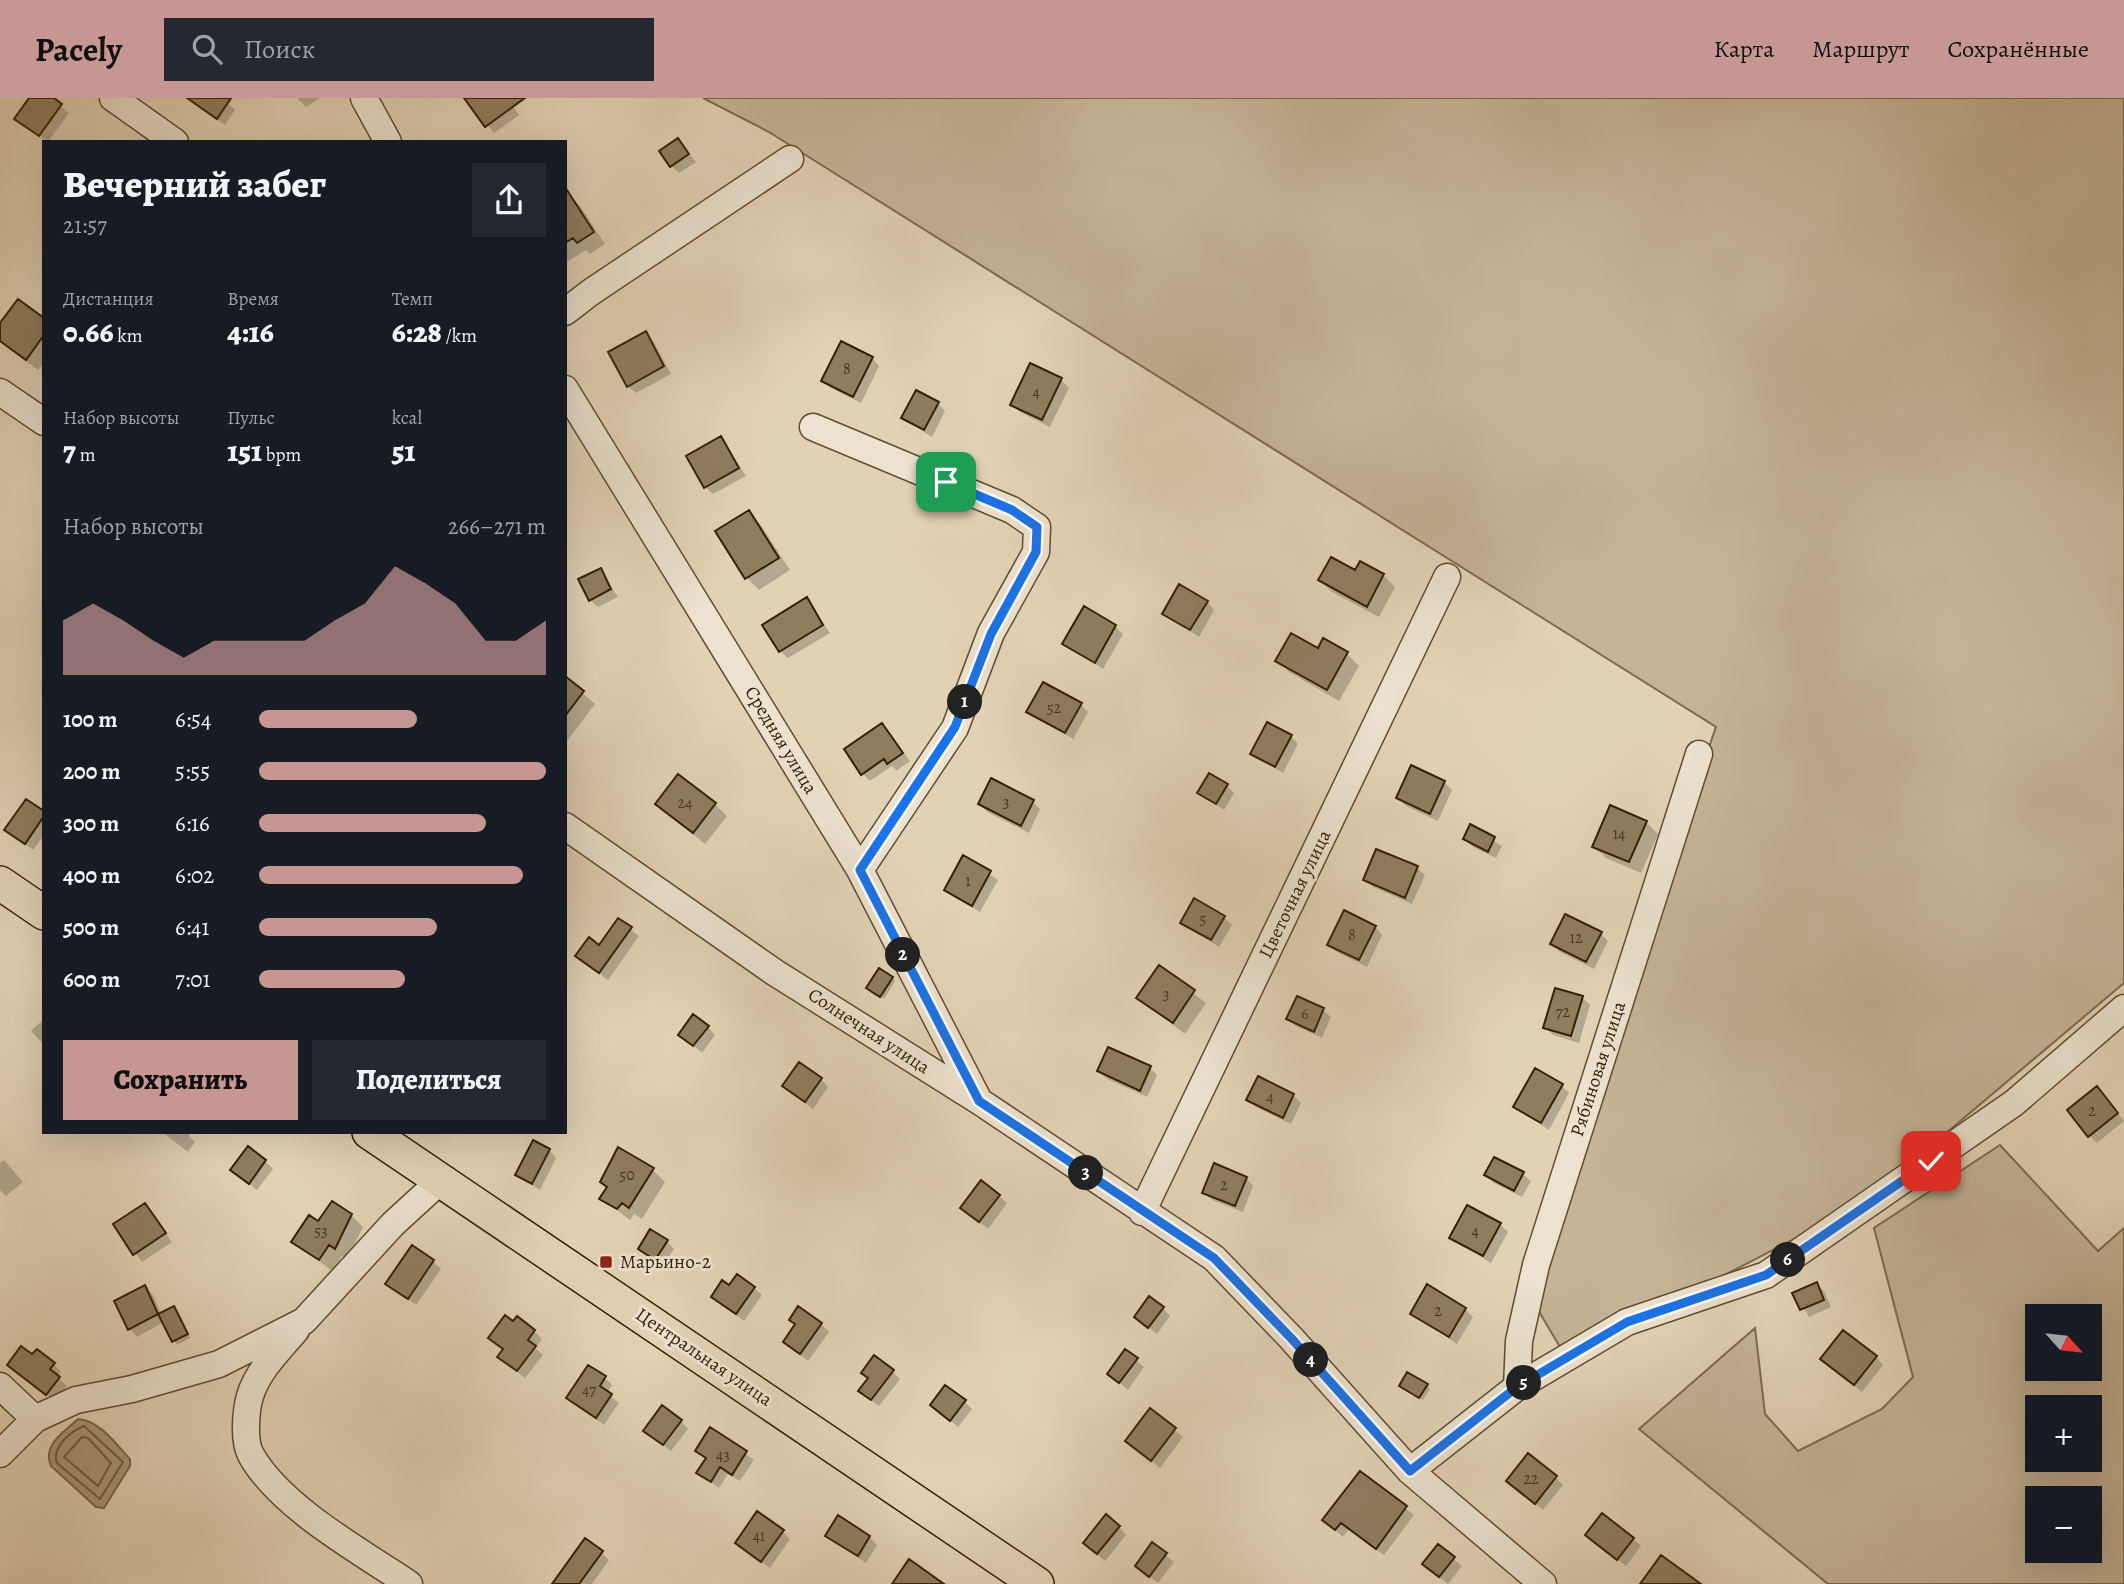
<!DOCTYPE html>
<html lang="ru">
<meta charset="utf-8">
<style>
body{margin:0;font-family:Alegreya,serif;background:#242831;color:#f1f3f6;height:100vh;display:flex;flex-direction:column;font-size:26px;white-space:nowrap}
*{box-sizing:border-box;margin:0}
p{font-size:23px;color:#9ea1a6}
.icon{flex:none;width:38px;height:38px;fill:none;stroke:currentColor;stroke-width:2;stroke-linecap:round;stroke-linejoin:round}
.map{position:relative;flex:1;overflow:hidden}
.drawer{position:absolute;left:42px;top:42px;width:525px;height:994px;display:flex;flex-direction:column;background:#171b24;border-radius:0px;box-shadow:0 7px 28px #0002}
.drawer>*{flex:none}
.needle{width:46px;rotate:117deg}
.tools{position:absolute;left:2025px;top:1206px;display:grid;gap:14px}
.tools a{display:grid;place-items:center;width:77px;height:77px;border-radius:0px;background:#171b24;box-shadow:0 7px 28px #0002;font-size:35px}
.pin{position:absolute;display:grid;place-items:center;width:60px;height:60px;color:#fff;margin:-30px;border-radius:14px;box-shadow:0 4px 10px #0006}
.km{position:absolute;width:35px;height:35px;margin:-18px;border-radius:50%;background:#222;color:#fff;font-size:19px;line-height:35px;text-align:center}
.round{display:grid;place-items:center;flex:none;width:74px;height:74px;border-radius:0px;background:#242831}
.head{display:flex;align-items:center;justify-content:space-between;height:119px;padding:0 21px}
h1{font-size:38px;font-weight:800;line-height:52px}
.metrics{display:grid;grid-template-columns:repeat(3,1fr);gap:10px;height:119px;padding:7px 21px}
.metrics div{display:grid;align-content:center}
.metrics b{font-size:30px;font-weight:800}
.metrics small{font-size:19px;font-weight:400}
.metrics p{font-size:19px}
.chart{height:196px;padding:14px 21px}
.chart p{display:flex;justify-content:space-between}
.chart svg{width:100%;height:126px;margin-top:7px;fill:#c59692;opacity:.7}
.action{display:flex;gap:14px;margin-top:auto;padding:14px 21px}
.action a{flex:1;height:80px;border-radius:0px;background:#c59692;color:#111;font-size:28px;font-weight:800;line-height:80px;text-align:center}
.action a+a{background:#242831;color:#f1f3f6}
ul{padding:0 21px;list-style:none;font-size:23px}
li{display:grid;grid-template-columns:112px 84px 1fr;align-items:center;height:52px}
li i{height:18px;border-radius:9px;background:#c59692}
header{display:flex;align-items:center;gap:42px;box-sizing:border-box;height:98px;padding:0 35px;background:#c59692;color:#111}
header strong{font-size:33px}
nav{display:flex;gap:38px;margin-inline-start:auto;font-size:24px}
.search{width:490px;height:63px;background:#242831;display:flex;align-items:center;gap:18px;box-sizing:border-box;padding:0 24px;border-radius:0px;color:#9ea1a6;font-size:26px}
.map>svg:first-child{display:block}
.green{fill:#c5b497;stroke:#7e6a4c;stroke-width:2;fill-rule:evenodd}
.water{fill:#a89578;stroke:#7a6649;stroke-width:2}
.shadow{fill:#0003}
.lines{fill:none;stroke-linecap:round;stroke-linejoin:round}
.shore{stroke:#6f5a3d;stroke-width:2}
.building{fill:#8f7d5f;stroke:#362002;stroke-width:2}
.minor-casing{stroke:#614c2f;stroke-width:29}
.major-casing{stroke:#362002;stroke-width:36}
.minor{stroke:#ece2cf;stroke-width:26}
.major{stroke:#e2d2b5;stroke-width:33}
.route-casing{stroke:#fff;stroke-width:14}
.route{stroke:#1a73e8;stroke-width:9}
.poi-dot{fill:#8f2418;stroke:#ece2cf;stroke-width:2.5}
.labels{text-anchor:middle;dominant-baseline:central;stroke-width:6;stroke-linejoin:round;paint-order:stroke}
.number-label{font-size:16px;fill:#4c3719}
.street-label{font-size:19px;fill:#362002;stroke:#ece2cf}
.poi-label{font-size:19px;fill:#362002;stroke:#ece2cf;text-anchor:start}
</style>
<header>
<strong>Pacely</strong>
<div class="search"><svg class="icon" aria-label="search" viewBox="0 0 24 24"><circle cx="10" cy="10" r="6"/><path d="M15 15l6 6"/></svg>Поиск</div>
<nav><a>Карта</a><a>Маршрут</a><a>Сохранённые</a></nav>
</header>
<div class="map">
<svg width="2124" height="1486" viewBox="0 0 2124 1486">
<rect width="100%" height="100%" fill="#e2d2b5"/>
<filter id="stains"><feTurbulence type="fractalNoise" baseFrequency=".00286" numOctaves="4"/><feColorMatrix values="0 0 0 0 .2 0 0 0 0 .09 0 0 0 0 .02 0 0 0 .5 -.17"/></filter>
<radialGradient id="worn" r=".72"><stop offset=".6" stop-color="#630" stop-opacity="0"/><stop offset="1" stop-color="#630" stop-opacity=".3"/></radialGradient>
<path class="green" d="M703 0H2124V885L1862 1106 1688 1196 1560 1249 1522 1185 1716 629 769 34Z
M2000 1047 2098 1153 2124 1130V1486H1828L1639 1331 1755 1230 1765 1316 1798 1353 1882 1311 1913 1279 1874 1130ZM2037 1218H2090V1270H2037ZM2037 1309H2090V1362H2037ZM2037 1400H2090V1452H2037Z"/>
<path class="water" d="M78 1321C99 1322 116 1346 130 1361V1368L104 1410 96 1409 51 1368C42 1347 63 1335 78 1321Z"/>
<path class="shadow" d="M31 0H51L69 15 48 44 17 21Z
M189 0H233L229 6 235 12 225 27Z
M297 0H320L306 9Z
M466 0H507L519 17 494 35Z
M678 42 696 64 679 75 672 68Z
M568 96 580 108 605 146 590 156 586 152 565 165V98Z
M44 222V265L38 272 0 243V228Z
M646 236 653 243 671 276 636 295 628 288Z
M872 260 879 268 861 305 831 290 824 282Z
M1061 282 1069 290 1050 329 1020 314 1012 307Z
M938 306 945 313 932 339 903 320Z
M721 341 746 378 713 396 705 389Z
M748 414 760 426 790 472 759 492 747 480Z
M600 472 618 499 598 509 590 502Z
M1356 474 1383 477 1395 489 1379 519 1332 494 1320 482Z
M806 501 830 535 788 560 780 553Z
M1207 504 1214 512 1199 539 1164 515Z
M1115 528 1123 536 1103 571 1064 546Z
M1318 553 1347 556 1359 568 1339 603 1289 574 1277 562Z
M565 580 595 606 567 643 565 641Z
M1081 607 1088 614 1073 641 1029 613Z
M882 627 910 663 896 673 892 668 870 683 863 676Z
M1291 638 1298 646 1283 675 1253 656Z
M1412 669 1444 684 1452 692 1438 723 1406 708 1398 700Z
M1226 687 1234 695 1224 712 1199 694Z
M1033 704 1040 711 1029 735 987 714 980 706Z
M657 706H715L727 718 705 746Z
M44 715V737L33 752 7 732Z
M1646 724 1658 736 1641 775 1606 760 1594 748Z
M1471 729 1502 748 1496 760 1473 749 1465 741Z
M964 760 998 782 980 814 946 792Z
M1417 770 1425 777 1412 806 1373 789 1365 782Z
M1224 819 1232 827 1219 849 1182 824Z
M619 822 639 838 608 882 577 858 600 849Z
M1375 829 1382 837 1367 869 1337 854 1329 847Z
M1601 836 1608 843 1594 871 1560 854 1552 846Z
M1160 870 1206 905 1185 936 1139 900Z
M892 880 895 883 884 901 872 893Z
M1582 899 1590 907 1579 945 1553 937 1545 929Z
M1298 900 1323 912 1331 919 1322 940 1296 928 1288 921Z
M44 921V947L31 933Z
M708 929 715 937 702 955 680 936Z
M1150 970 1157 977 1147 999 1107 981 1099 973Z
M1259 980 1293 997 1301 1005 1291 1026 1256 1009 1248 1001Z
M821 981 828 989 813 1011 784 988Z
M1562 988 1569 995 1549 1032 1515 1009Z
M2104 998 2124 1023 2097 1045 2089 1037Z
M162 1034H191L189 1038 195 1044 188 1054Z
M549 1052 556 1060 540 1092 517 1077Z
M1495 1061 1523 1076 1531 1083 1522 1099 1494 1085 1486 1077Z
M4 1062 23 1084 6 1098 0 1092V1065Z
M265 1063 273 1071 257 1092 233 1072Z
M653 1072 665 1084 642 1121 634 1116 630 1122 602 1101 608 1090 602 1084Z
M1246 1080 1253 1088 1243 1114 1212 1102 1204 1094Z
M999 1098 1007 1105 988 1131 970 1117Z
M145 1107 172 1144 142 1164 115 1127Z
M351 1117 363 1129 347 1161 342 1158 332 1173 293 1143 319 1126Z
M1500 1126 1508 1134 1491 1165 1451 1140Z
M667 1143 674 1151 663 1168 640 1151Z
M433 1163 441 1171 416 1207 388 1186Z
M1816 1186 1824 1193 1831 1209 1809 1219 1795 1195Z
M145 1189 153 1197 161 1216 174 1210 177 1213 190 1240 177 1247 164 1224 137 1239 130 1231Z
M729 1189 754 1190 762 1197 744 1223 713 1199Z
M1163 1210 1170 1218 1157 1236 1144 1226Z
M1465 1211 1473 1219 1457 1246 1412 1216Z
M821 1226 829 1234 808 1263 785 1244Z
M534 1233 542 1241 535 1250 543 1257 525 1280 507 1266 504 1252 490 1240Z
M33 1259 54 1266 61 1274 57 1279 67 1288 55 1303 17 1274Z
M1876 1259 1883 1267 1862 1294 1830 1268Z
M1136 1262 1144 1269 1128 1292 1109 1276Z
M892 1273 900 1281 879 1308 868 1300Z
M605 1280 612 1287 607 1295 619 1305 604 1327 568 1300Z
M1427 1287 1430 1291 1423 1302 1404 1291Z
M964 1303 972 1311 958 1329 932 1307Z
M1150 1312 1183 1339 1160 1370 1127 1343Z
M681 1323 688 1331 671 1353 645 1333Z
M711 1332 754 1362 740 1383 728 1376 719 1390 698 1374 707 1362 698 1353Z
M1361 1376 1414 1417 1384 1457 1349 1431 1343 1439 1324 1422Z
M1556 1380 1563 1387 1543 1412 1516 1390Z
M1119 1429 1126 1437 1105 1463 1093 1453Z
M782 1433 790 1441 770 1470 737 1445Z
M827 1438 869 1439 877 1447 866 1465Z
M1633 1441 1641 1448 1626 1468 1595 1444Z
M1153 1447 1174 1464 1158 1485 1137 1468Z
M1438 1448 1462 1468 1448 1486 1432 1473Z
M602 1455 609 1462 592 1486H561Z"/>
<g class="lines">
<path class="shore" d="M84 1328 123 1364 100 1401 57 1365C51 1350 71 1333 84 1328Z
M82 1339 88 1340 111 1365 98 1388 64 1359Z"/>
</g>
<path class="building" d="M29 0H54L62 6 39 38 14 21Z
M187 0H231L217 21Z
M464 0H525L485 29Z
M678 40 689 56 670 69 659 53Z
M565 89 594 134 577 145 573 140 565 145Z
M18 201 44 220V237L26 262 0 243V225Z
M646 233 664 268 627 289 608 254Z
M841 243 873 259 853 299 821 283Z
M1030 265 1062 280 1042 322 1010 307Z
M916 292 939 304 924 332 901 320Z
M721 338 739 370 704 390 686 358Z
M749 412 779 460 745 481 715 433Z
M1331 459 1355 472 1360 463 1384 476 1367 509 1318 482Z
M601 470 611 491 589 503 578 481Z
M1179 486 1208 503 1190 532 1162 516Z
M807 499 823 527 779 554 762 527Z
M1084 508 1116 527 1095 565 1062 546Z
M1291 535 1318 550 1323 540 1348 554 1327 592 1275 563Z
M565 578 584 593 565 618Z
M1043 584 1082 605 1065 635 1026 614Z
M1267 624 1292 637 1275 669 1250 656Z
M882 625 903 655 887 666 884 661 861 677 844 651Z
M1411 667 1445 683 1430 716 1396 700Z
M1209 675 1228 686 1216 706 1197 695Z
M678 676 716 705 693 735 655 706Z
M991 680 1034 702 1021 728 978 706Z
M26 701 44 713V718L25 746 4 732Z
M1610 707 1647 723 1629 764 1592 749Z
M1470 726 1495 739 1488 754 1463 741Z
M1376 751 1418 768 1405 800 1363 782Z
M963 757 991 773 972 808 944 792Z
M1194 800 1225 818 1211 842 1180 825Z
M1344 812 1376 828 1359 862 1327 847Z
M1565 816 1602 834 1586 864 1550 846Z
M618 820 632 829 599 875 575 858 589 839 599 847Z
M1159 867 1195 892 1173 925 1136 900Z
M879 870 893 879 880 899 866 890Z
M1555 890 1583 898 1571 938 1543 930Z
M1297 898 1324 910 1314 934 1286 921Z
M693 916 709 928 693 948 678 937Z
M1108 949 1151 968 1140 993 1097 973Z
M799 964 822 980 805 1004 782 988Z
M1535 970 1563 986 1541 1025 1513 1009Z
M1258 978 1294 996 1283 1020 1246 1002Z
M2097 988 2118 1015 2088 1039 2067 1012Z
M533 1042 550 1051 532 1086 515 1077Z
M248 1048 266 1062 249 1086 230 1072Z
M618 1049 654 1070 629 1110 622 1105 617 1111 599 1101 607 1089 600 1084Z
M1494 1059 1524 1074 1514 1093 1484 1077Z
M1214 1065 1247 1079 1235 1108 1202 1095Z
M981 1082 1000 1097 979 1124 960 1110Z
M332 1103 352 1116 335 1151 329 1147 319 1162 291 1144 309 1117 318 1123Z
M145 1105 166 1135 133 1157 113 1126Z
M1467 1107 1501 1125 1483 1158 1449 1140Z
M650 1131 668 1142 655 1162 638 1151Z
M412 1147 434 1162 408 1201 385 1186Z
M737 1176 755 1189 736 1216 711 1199 722 1182 729 1187Z
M1817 1184 1824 1202 1800 1212 1792 1195Z
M1427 1186 1466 1210 1449 1239 1410 1216Z
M145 1187 158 1216 128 1232 114 1203Z
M1149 1198 1164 1209 1148 1230 1134 1219Z
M174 1208 188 1236 172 1244 158 1216Z
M798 1208 822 1225 800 1256 783 1244 795 1226 789 1222Z
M505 1217 513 1223 517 1218 535 1232 528 1242 536 1248 517 1273 497 1259 503 1251 488 1240Z
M1843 1232 1877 1258 1854 1287 1820 1261Z
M21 1248 32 1256 37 1251 55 1265 50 1271 60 1279 46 1297 7 1267Z
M1125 1251 1138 1260 1119 1285 1107 1276Z
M874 1257 894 1272 871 1302 858 1293 868 1280 861 1275Z
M588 1267 606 1278 600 1288 612 1296 596 1320 566 1300Z
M1407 1274 1428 1286 1419 1300 1399 1288Z
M945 1287 966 1302 950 1323 930 1307Z
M662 1307 682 1322 663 1347 643 1333Z
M1150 1310 1176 1330 1151 1363 1125 1343Z
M710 1329 747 1353 732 1377 720 1369 711 1384 696 1375 706 1360 695 1353Z
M1528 1355 1557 1378 1535 1406 1506 1383Z
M1360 1373 1407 1408 1376 1451 1341 1425 1335 1432 1322 1422Z
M757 1413 784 1432 761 1464 735 1445Z
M1602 1415 1634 1440 1617 1462 1585 1437Z
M1106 1416 1120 1428 1097 1456 1083 1445Z
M838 1417 870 1438 858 1458 825 1438Z
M585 1440 603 1453 579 1486H552Z
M1152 1444 1167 1455 1149 1479 1135 1468Z
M1438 1446 1455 1459 1439 1479 1422 1466Z
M1661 1457 1701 1486H1640Z
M909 1461 944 1486H892Z"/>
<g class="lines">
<g class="minor-casing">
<path id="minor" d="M113 0 175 44
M364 0 388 44
M565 214 591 194 790 61
M565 291 860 772 978 1001
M0 294 44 324
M813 329 1012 412 1037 429 1036 454 991 535 955 630 860 772
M565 728 774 874 979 1003 1214 1160 1291 1240 1410 1373 1543 1486
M1142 1114 1447 479
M296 1232C279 1252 258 1272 250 1298 246 1312 243 1343 251 1357 280 1409 360 1453 409 1486
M0 1288 35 1321
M1517 1289 1519 1243 1536 1167 1699 656
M0 1356 35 1321 76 1302 132 1291 219 1266 304 1223 393 1126 441 1082
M1410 1373 1517 1289 1627 1224 1766 1177 2014 1005 2124 910"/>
</g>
<g class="major-casing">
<path id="major" d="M0 785 44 815
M369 1034 1037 1486"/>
</g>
<use href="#minor" class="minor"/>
<use href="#major" class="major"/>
</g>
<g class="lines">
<g class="route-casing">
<path id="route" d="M946 384 1012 412 1037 429 1036 454 991 536 955 629 860 772 979 1003 1214 1160 1291 1240 1410 1373 1517 1289 1627 1224 1766 1177 1931 1063"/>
</g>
<use href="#route" class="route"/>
</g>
<rect class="poi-dot" x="599" y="1157" width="14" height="14" rx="3.5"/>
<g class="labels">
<g class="number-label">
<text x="847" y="271">8</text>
<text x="1036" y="294">4</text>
<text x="1054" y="610">52</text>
<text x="1006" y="704">3</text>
<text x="685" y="705">24</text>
<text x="1619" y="736">14</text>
<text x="968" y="783">1</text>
<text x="1203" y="821">5</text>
<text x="1352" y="837">8</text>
<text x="1576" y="840">12</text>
<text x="1166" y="896">3</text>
<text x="1563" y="914">72</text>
<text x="1305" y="916">6</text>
<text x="1270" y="999">4</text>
<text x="2092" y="1013">2</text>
<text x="627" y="1077">50</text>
<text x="1224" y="1087">2</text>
<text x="321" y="1133">53</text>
<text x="1475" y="1133">4</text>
<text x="1438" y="1213">2</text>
<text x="589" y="1292">47</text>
<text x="723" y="1357">43</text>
<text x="1531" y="1381">22</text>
<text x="759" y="1438">41</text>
</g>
<g class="street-label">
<text transform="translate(781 642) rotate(59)">Средняя улица</text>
<text transform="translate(1295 796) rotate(-64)">Цветочная улица</text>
<text transform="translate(869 933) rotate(33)">Солнечная улица</text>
<text transform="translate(1598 971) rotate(-72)">Рябиновая улица</text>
<text transform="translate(704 1259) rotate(34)">Центральная улица</text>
</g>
<g class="poi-label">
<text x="620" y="1164">Марьино-2</text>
</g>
</g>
<rect width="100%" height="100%" filter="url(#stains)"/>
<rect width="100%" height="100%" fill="url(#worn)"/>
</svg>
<div class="tools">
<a><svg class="needle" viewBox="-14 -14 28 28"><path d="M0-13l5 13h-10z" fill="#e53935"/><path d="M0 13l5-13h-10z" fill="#9ea1a6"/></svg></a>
<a>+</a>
<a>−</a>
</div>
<div class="pin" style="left:946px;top:384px;background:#1e9e55"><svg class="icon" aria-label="arrive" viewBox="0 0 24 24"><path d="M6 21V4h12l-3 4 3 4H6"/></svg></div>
<div class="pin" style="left:1931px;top:1063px;background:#d93025"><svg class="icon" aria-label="check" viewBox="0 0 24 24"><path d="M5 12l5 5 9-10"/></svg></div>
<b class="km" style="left:965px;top:604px">1</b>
<b class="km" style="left:903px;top:857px">2</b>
<b class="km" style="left:1086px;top:1075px">3</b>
<b class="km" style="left:1311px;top:1262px">4</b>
<b class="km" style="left:1524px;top:1285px">5</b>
<b class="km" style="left:1788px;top:1162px">6</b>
<section class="drawer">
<div class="head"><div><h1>Вечерний забег</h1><p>21:57</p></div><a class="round"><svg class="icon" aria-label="share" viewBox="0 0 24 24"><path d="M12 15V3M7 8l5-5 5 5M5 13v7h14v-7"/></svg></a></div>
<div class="metrics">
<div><p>Дистанция</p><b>0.66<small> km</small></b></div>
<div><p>Время</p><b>4:16</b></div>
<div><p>Темп</p><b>6:28<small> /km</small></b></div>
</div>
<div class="metrics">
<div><p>Набор высоты</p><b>7<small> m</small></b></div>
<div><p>Пульс</p><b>151<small> bpm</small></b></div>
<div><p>kcal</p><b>51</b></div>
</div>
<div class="chart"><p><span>Набор высоты</span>266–271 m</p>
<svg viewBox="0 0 160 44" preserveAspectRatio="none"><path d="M0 44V25L10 19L20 25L30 32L40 38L50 32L60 32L70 32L80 32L90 25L100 19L110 6L120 12L130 19L140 32L150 32L160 25V44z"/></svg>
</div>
<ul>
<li><b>100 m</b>6:54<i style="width:55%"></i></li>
<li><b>200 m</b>5:55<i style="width:100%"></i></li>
<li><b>300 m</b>6:16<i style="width:79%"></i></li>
<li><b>400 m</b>6:02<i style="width:92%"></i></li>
<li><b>500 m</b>6:41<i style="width:62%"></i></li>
<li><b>600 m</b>7:01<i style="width:51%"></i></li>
</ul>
<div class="action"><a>Сохранить</a><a>Поделиться</a></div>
</section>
</div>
